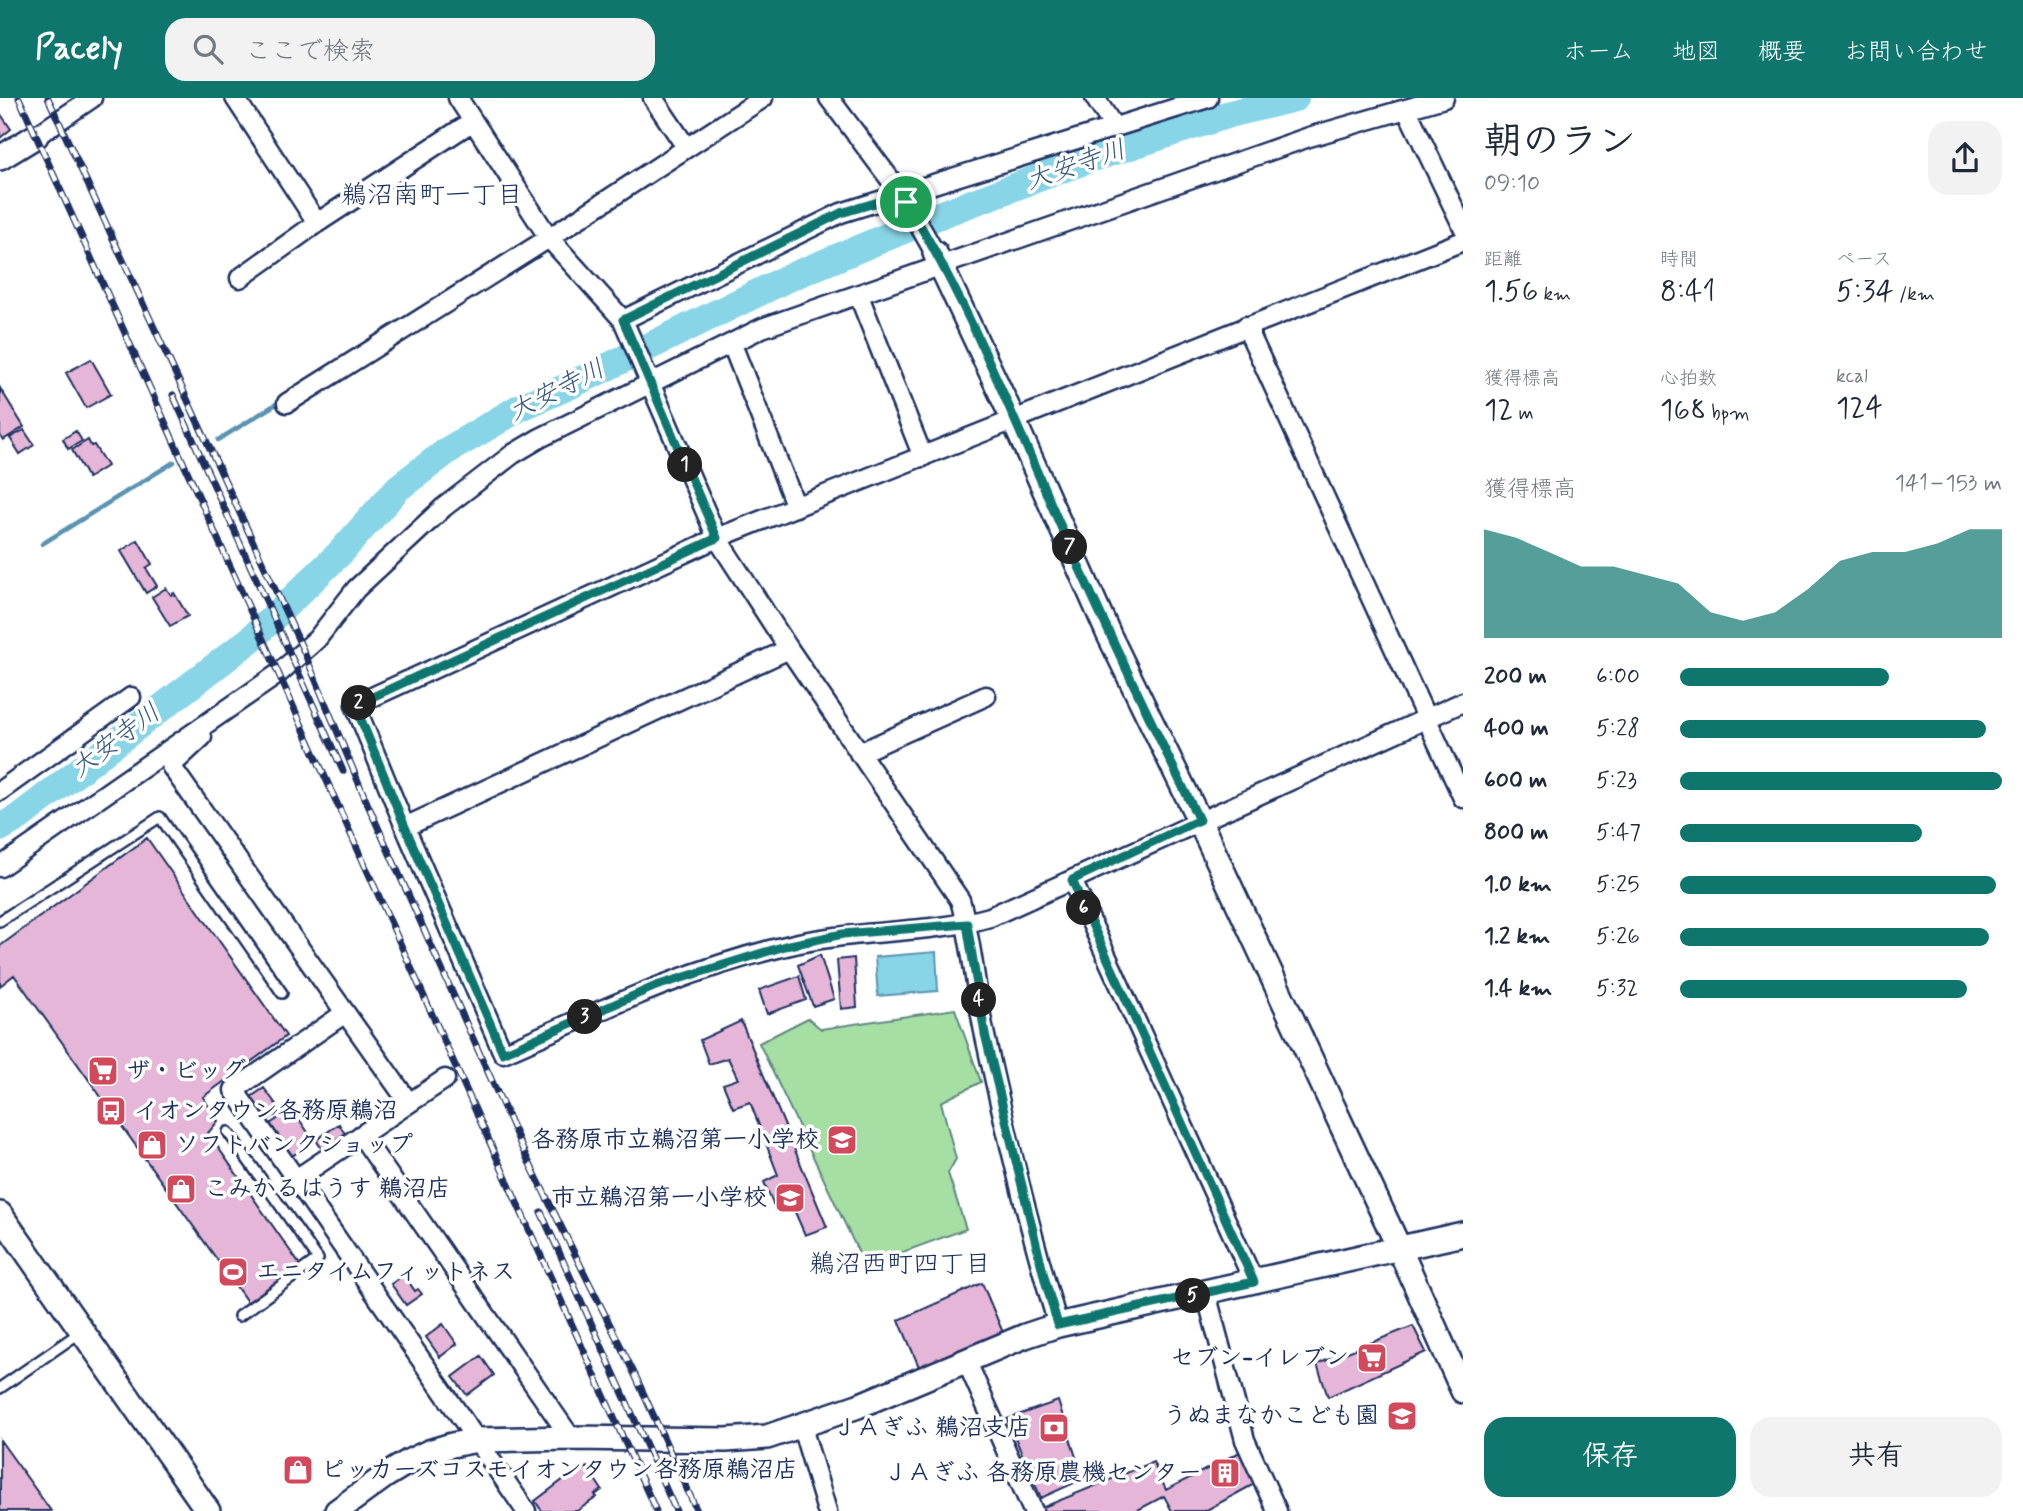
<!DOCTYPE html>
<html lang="ja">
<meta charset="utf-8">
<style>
body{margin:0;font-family:Mynerve,"Klee One",sans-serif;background:#f2f2f3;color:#1f2937;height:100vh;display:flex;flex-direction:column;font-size:26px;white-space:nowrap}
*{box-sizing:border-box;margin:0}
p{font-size:23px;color:#747a83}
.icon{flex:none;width:38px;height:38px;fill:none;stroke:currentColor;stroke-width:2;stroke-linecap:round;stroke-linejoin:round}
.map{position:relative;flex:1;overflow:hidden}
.panel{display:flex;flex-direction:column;background:#fff;width:560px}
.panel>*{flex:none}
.pin{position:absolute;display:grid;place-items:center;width:60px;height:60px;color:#fff;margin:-30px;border:4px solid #fff;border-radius:50%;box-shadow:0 2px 7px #0007}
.km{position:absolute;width:35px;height:35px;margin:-18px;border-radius:50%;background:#222;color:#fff;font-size:19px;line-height:35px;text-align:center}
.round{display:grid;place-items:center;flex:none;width:74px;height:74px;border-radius:21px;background:#f2f2f3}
.head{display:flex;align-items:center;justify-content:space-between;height:119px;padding:0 21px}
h1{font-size:38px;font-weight:600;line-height:52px}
.stats{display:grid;grid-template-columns:repeat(3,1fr);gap:10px;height:119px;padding:7px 21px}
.stats div{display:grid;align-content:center}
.stats b{font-size:30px;font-weight:600}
.stats small{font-size:19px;font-weight:400}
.stats p{font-size:19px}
.chart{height:196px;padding:14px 21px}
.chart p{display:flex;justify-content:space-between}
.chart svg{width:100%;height:126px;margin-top:7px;fill:#0f766e;opacity:.7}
.button{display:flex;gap:14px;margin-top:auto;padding:14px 21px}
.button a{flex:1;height:80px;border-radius:21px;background:#0f766e;color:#fff;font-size:28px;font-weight:600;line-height:80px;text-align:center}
.button a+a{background:#f2f2f3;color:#1f2937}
ul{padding:0 21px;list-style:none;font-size:23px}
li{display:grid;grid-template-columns:112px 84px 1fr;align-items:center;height:52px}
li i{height:18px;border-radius:9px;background:#0f766e}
header{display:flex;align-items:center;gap:42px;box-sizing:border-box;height:98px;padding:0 35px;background:#0f766e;color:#fff}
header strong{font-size:33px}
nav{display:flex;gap:38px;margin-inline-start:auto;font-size:24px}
.search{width:490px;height:63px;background:#f2f2f3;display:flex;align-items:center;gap:18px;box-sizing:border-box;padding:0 24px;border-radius:21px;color:#747a83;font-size:26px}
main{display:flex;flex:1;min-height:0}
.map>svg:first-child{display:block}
.green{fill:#a6dfa4;stroke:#608781;stroke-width:2}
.water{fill:#88d5e7;stroke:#5c93b0;stroke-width:2}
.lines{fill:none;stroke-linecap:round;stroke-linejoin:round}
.stream{stroke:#5c93b0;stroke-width:4.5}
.river{stroke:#88d5e7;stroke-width:28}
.building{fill:#e5b6d7;stroke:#1b2f5e;stroke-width:2}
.service-casing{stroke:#1b2f5e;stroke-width:14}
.minor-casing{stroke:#1b2f5e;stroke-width:23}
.tertiary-casing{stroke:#1b2f5e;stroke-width:28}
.service{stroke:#fff;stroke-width:9}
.minor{stroke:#fff;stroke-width:18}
.tertiary{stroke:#fff;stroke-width:23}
.rail-casing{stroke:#1b2f5e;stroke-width:7}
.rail{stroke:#fff;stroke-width:4.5;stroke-dasharray:13;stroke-linecap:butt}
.route-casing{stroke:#fff;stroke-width:14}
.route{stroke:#0f766e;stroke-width:9}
.labels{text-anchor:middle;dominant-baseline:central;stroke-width:7;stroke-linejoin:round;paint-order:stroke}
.poi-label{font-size:24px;font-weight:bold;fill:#1b2f5e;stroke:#fff;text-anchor:start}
.water-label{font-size:26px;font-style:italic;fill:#365880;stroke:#fff}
.neighbourhood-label{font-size:26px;fill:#1b2f5e;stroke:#fff}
</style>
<header>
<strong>Pacely</strong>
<div class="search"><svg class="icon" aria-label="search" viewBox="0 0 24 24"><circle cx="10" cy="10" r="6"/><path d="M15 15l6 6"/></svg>ここで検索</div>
<nav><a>ホーム</a><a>地図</a><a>概要</a><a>お問い合わせ</a></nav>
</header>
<main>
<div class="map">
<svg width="1463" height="1413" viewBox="0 0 1463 1413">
<rect width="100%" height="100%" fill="#fff"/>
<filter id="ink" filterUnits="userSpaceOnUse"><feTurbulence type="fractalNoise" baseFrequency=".0143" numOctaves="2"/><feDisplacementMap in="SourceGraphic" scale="14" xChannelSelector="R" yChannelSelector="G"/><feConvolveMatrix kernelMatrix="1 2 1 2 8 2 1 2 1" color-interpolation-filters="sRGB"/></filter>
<g filter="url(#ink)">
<path class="green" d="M955 911 981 984 941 1004 956 1061 948 1075 966 1131 865 1168 759 945 808 920 821 931Z"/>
<path class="water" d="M936 854 938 893 878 898 875 859Z"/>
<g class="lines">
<path class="stream" d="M218 342 281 303
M42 446 174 364"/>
<path class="river" d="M0 730 19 719 251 541 341 454 398 390 450 351 519 310 569 288 788 180 942 116 1087 62 1230 16 1295 0"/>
</g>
<path class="building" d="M0 15 11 31 0 40Z
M91 261 111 296 86 310 66 275Z
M0 290 24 329 3 342 0 337Z
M24 332 34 347 20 356 10 340Z
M76 333 82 343 68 351 63 341Z
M88 342 91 348 94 347 107 368 88 380 72 352Z
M138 442 152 466 146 470 157 488 146 495 121 453Z
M166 490 171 497 174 495 188 518 170 528 152 499Z
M147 740 286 938 203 999 218 1023 208 1035 300 1167 248 1205 14 877 0 888V848Z
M820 857 834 901 813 908 798 867Z
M854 860 857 909 841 911 837 862Z
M799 878 806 902 767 916 759 892Z
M741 923 827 1129 805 1137 788 1098 773 1106 764 1084 778 1077 750 1004 733 1010 723 986 738 981 728 960 709 966 700 942Z
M264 990 281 1013 268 1022 251 999Z
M292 1011 314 1043 292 1058 270 1026Z
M339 1026 347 1039 324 1054 316 1042Z
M404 1177 415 1193 418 1191 422 1196 406 1207 391 1186Z
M982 1185 1004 1237 922 1276 899 1222Z
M443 1226 457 1246 440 1259 426 1239Z
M1413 1228 1426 1254 1328 1299 1317 1266Z
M481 1258 494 1277 467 1297 453 1279Z
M1058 1303 1083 1381 1041 1400 1007 1321Z
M0 1342 51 1413H0Z
M1242 1353 1256 1385 1205 1413H1172L1164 1398 1136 1413H1042L1041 1410 1153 1364 1166 1392Z
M580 1369 582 1372 587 1369 602 1392 595 1397 597 1399 577 1413H542L535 1403Z"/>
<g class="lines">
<g class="service-casing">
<path id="service" d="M0 823 160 719 282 895
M228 1034 318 1161 239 1218
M0 1290 82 1233"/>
</g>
<g class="minor-casing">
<path id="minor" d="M235 0 317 125 473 23
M458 0 549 140 623 222 717 440 789 551 960 802C973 847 975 893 985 938 1006 1035 1030 1133 1058 1227
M653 0 686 49
M829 0 902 97 935 155
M1095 0 1114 29
M1407 12 1463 129
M36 38 92 0
M240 180 317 125
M861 203 923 359
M623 222 841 115 1208 0
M1246 228 1463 700
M735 254 796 409
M287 305 549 140 763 0
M789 551 405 729 503 955C595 915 687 871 786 848 853 831 926 837 990 819L1463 604
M202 639 171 668 409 1005
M859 655 986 598
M0 693 131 599
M405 729 355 607 717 440 1463 143
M0 769 278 576 317 541 356 491 444 409 513 356 540 340 762 230 1309 39 1444 0
M1072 782 1254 1184
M345 915 234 992 526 1413
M361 1037 571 1340
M296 1081 445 981
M1206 1195 1245 1342 1277 1413
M966 1262 1033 1413
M802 1329 827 1413"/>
</g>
<g class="tertiary-casing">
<path id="tertiary" d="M0 60 36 38
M935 155 1014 323 1109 537 1199 722 1400 1152 1463 1293
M0 1116 208 1413
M337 1413 385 1378 408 1364 429 1354 452 1347 477 1342 571 1340 726 1342 767 1339 858 1308 1025 1238 1058 1227 1463 1136"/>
</g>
<use href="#service" class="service"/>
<use href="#minor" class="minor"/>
<use href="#tertiary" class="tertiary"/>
<g class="rail-casing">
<path id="rail" d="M19 0 656 1413
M48 0 304 554 368 707 523 1052 635 1277 697 1413
M173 297 343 673
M541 1114 676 1413"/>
</g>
<use href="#rail" class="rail"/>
</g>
</g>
<g class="lines" filter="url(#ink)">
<g class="route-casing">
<path id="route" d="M902 97C964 196 1008 307 1054 413 1100 518 1149 620 1199 722L1072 782 1254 1184 1058 1227 1045 1182 985 936 967 826 843 836 785 848 656 888 503 955 405 729 355 607 717 440 623 222 841 115Z"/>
</g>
<use href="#route" class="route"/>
</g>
<defs>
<g id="supermarket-square" transform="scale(1.575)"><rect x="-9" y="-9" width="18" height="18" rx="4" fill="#d1495b" stroke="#fff"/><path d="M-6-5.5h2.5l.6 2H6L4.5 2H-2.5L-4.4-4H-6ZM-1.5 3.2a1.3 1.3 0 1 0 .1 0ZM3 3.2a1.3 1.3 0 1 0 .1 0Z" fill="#fff"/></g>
<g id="bus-square" transform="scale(1.575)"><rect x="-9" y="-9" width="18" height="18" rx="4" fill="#d1495b" stroke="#fff"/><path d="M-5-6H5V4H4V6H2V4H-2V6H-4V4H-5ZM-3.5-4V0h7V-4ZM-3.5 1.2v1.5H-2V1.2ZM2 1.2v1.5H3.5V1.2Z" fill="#fff"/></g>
<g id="school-square" transform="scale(1.575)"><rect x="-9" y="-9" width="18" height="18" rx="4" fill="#d1495b" stroke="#fff"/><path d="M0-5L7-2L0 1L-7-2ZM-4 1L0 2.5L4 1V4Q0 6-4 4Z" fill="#fff"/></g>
<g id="shop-square" transform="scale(1.575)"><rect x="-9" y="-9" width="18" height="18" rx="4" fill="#d1495b" stroke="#fff"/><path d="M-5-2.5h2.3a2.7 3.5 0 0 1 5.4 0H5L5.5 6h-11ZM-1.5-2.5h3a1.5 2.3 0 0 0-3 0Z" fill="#fff"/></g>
<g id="stadium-square" transform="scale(1.575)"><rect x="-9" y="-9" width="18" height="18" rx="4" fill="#d1495b" stroke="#fff"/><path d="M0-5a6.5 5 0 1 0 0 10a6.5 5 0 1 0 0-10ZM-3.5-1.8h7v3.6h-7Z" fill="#fff"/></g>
<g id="bank-square" transform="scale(1.575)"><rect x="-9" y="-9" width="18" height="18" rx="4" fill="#d1495b" stroke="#fff"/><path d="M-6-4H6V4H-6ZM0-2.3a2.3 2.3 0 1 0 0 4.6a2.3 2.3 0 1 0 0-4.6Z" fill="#fff"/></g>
<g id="building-square" transform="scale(1.575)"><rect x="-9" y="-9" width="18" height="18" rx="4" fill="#d1495b" stroke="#fff"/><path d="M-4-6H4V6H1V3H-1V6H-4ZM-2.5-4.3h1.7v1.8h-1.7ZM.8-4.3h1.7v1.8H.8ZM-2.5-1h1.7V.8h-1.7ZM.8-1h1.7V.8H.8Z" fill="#fff"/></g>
</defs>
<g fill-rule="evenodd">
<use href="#supermarket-square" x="103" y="973"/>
<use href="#bus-square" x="111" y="1013"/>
<use href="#school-square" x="842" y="1042"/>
<use href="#shop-square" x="152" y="1047"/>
<use href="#shop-square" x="181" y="1091"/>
<use href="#school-square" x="790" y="1100"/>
<use href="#stadium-square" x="233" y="1174"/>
<use href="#supermarket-square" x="1372" y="1260"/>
<use href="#school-square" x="1402" y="1318"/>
<use href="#bank-square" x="1054" y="1330"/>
<use href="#shop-square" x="298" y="1372"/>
<use href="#building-square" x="1225" y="1375"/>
</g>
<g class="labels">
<g class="poi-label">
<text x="126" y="973">ザ・ビッグ</text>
<text x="134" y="1013">イオンタウン各務原鵜沼</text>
<text x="819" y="1042" text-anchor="end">各務原市立鵜沼第一小学校</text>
<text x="175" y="1047">ソフトバンクショップ</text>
<text x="204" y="1091">こみかるはうす 鵜沼店</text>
<text x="767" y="1100" text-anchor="end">市立鵜沼第一小学校</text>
<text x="256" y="1174">エニタイムフィットネス</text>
<text x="1349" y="1260" text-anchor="end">セブン-イレブン</text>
<text x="1379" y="1318" text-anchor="end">うぬまなかこども園</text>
<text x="1031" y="1330" text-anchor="end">ＪＡぎふ 鵜沼支店</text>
<text x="321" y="1372">ピッカーズコスモイオンタウン各務原鵜沼店</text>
<text x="1202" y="1375" text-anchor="end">ＪＡぎふ 各務原農機センター</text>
</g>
<g class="water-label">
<text transform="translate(1076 68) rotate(-19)">大安寺川</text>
<text transform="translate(557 293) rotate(-27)">大安寺川</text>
<text transform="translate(116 643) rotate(-37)">大安寺川</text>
</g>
<g class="neighbourhood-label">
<text x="432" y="98">鵜沼南町一丁目</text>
<text x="900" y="1167">鵜沼西町四丁目</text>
</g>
</g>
</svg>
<div class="pin" style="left:906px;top:104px;background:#1e9e55"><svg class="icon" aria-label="arrive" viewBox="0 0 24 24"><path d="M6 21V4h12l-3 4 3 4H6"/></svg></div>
<b class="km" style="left:685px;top:367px">1</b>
<b class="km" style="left:359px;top:605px">2</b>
<b class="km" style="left:585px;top:919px">3</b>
<b class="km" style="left:979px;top:902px">4</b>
<b class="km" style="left:1193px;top:1198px">5</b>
<b class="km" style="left:1084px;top:810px">6</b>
<b class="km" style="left:1070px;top:449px">7</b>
</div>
<section class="panel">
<div class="head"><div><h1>朝のラン</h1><p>09:10</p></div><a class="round"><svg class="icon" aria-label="share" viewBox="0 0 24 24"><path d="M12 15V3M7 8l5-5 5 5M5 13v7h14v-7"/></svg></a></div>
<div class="stats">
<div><p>距離</p><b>1.56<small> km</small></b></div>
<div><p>時間</p><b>8:41</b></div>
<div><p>ペース</p><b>5:34<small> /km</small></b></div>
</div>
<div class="stats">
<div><p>獲得標高</p><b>12<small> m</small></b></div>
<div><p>心拍数</p><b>168<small> bpm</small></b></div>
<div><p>kcal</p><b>124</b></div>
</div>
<div class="chart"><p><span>獲得標高</span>141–153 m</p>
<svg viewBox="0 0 160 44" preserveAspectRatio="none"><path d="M0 44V6L10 9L20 14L30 19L40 19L50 22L60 25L70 35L80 38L90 35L100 27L110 17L120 14L130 14L140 11L150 6L160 6V44z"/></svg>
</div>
<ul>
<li><b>200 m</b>6:00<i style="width:65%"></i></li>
<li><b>400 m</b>5:28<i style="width:95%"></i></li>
<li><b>600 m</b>5:23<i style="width:100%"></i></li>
<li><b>800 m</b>5:47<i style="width:75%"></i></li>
<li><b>1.0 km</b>5:25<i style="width:98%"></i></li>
<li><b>1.2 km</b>5:26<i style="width:96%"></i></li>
<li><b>1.4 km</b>5:32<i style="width:89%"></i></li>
</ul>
<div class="button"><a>保存</a><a>共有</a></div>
</section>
</main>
